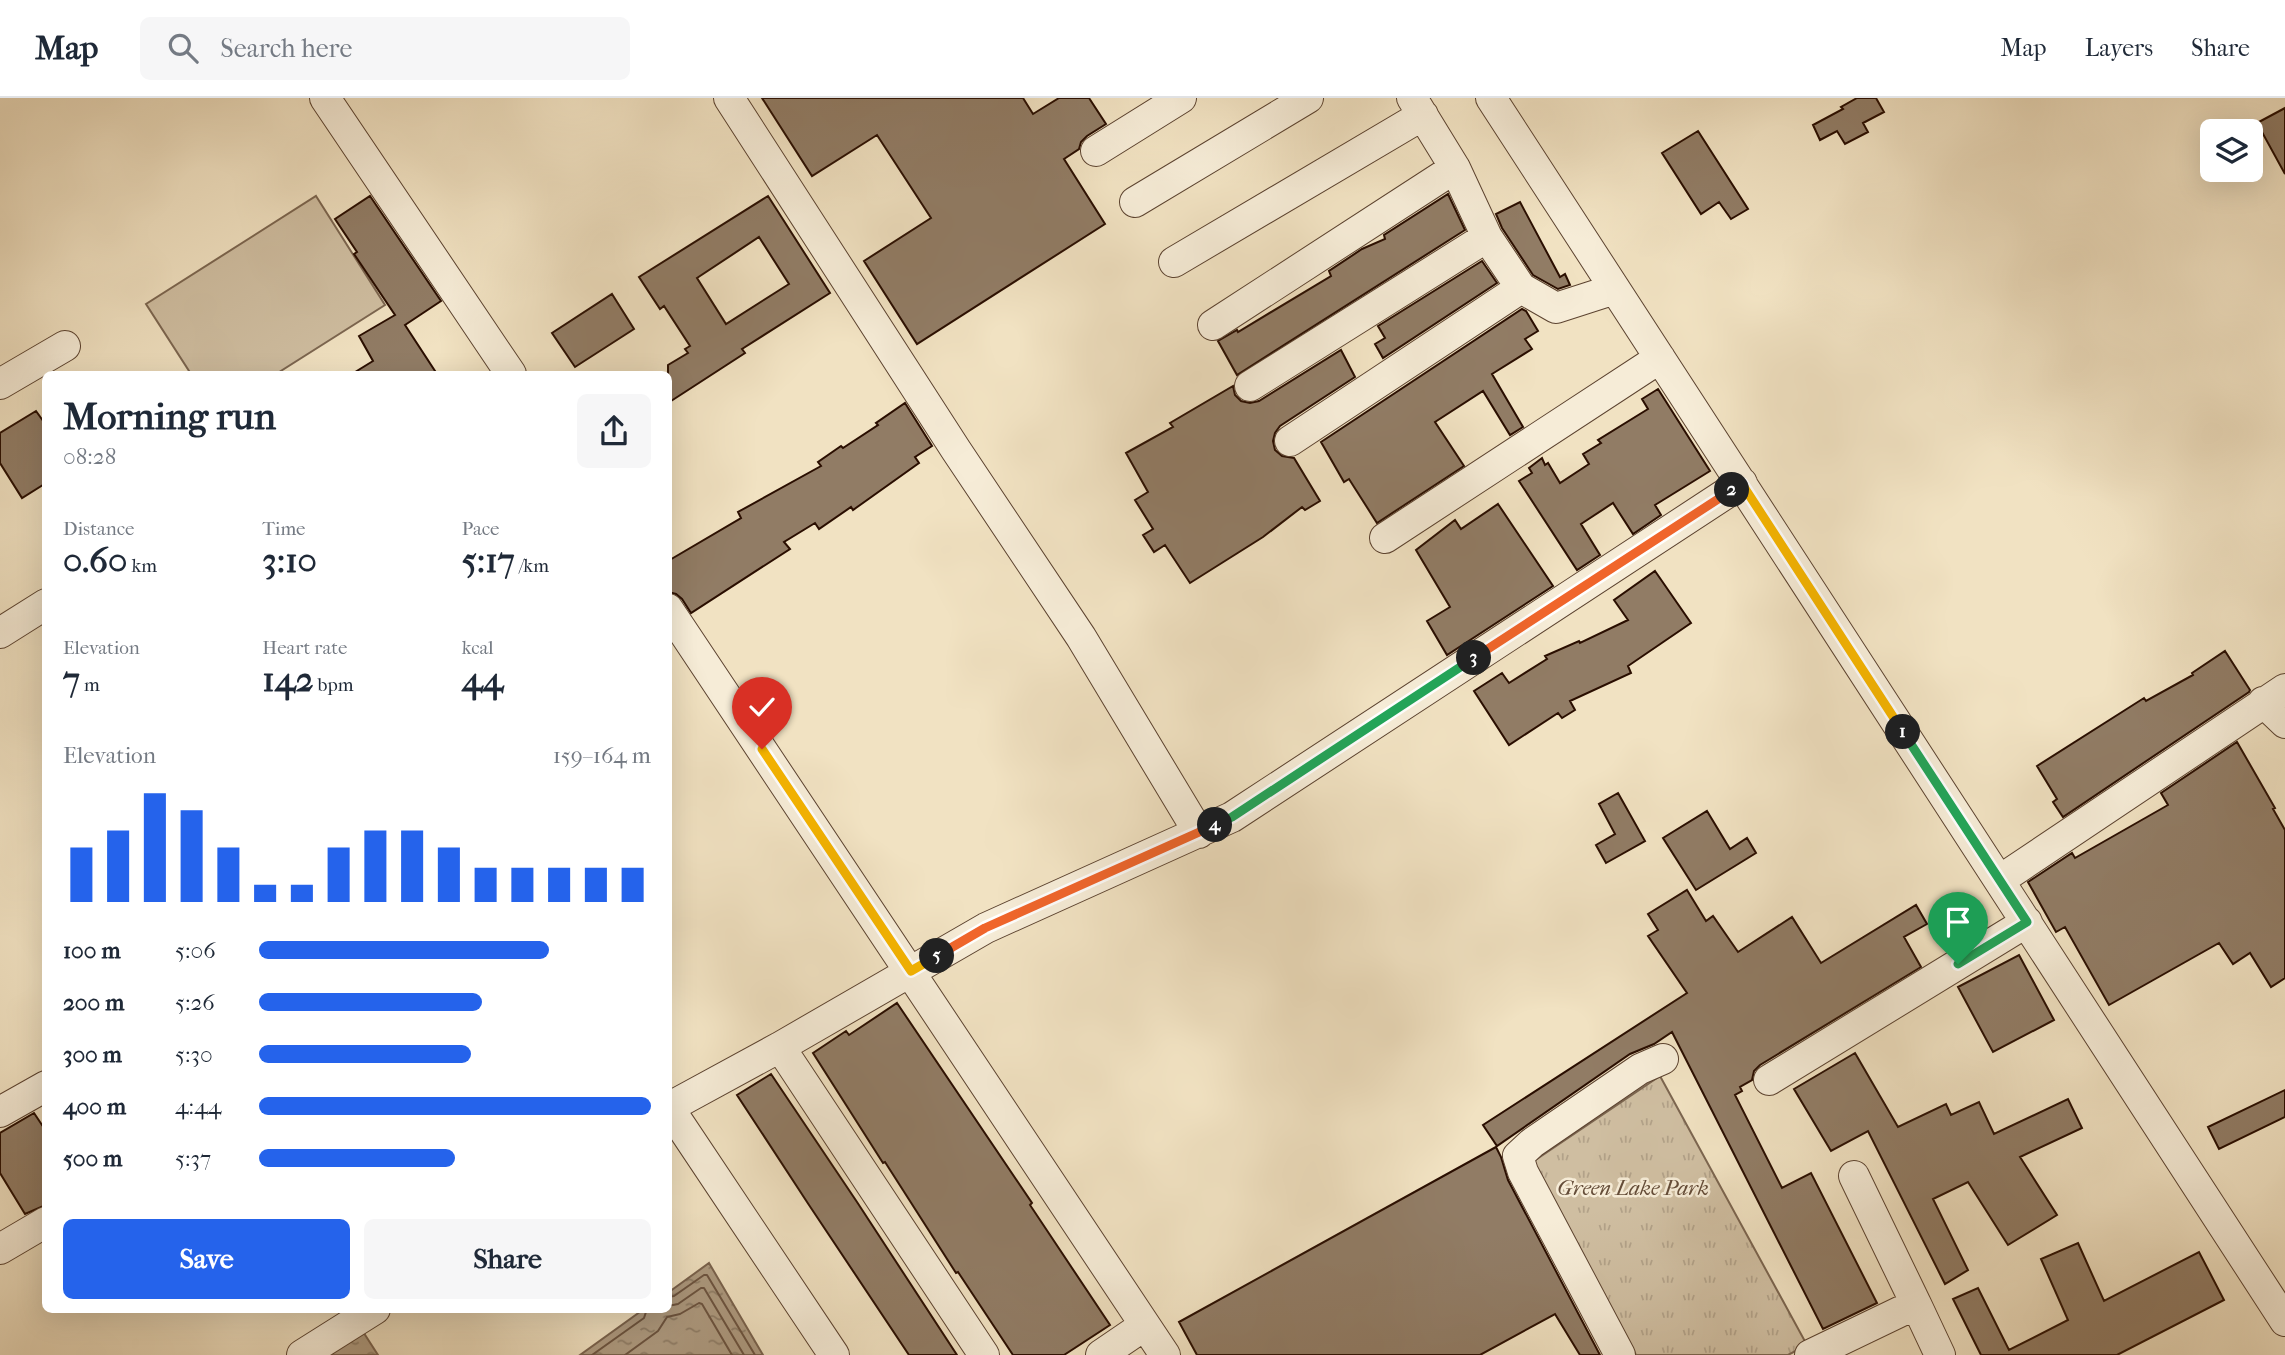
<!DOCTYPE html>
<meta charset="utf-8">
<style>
body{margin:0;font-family:"IM FELL French Canon",serif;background:#f6f6f7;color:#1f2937;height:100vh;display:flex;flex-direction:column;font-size:26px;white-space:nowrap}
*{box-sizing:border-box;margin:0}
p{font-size:23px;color:#747a83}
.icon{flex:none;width:38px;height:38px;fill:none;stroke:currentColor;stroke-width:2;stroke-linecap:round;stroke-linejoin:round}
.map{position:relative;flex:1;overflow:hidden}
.panel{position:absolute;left:42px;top:273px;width:630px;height:942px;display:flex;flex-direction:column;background:#fff;border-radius:10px;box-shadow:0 7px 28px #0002}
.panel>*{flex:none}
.controls{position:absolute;left:2200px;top:21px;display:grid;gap:14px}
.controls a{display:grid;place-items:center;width:63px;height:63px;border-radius:10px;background:#fff;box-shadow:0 7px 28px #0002;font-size:35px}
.pin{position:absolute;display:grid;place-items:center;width:60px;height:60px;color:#fff;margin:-72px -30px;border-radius:50% 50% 50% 0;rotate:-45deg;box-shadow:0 0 7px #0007}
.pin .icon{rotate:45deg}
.km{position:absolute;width:35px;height:35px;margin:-18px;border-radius:50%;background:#222;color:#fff;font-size:19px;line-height:35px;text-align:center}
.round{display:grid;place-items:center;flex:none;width:74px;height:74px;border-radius:10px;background:#f6f6f7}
.overview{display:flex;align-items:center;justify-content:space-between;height:119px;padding:0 21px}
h1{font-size:38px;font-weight:700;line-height:52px}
.figures{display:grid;grid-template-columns:repeat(3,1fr);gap:10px;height:119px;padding:7px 21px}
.figures div{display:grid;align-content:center}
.figures b{font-size:35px;font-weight:700}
.figures small{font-size:19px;font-weight:400}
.figures p{font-size:19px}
.chart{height:196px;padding:14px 21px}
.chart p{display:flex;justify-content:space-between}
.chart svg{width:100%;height:126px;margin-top:7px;stroke:#2563eb;stroke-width:6}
.action{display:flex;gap:14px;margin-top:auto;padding:14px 21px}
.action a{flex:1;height:80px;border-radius:10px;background:#2563eb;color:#fff;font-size:28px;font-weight:700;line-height:80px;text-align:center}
.action a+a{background:#f6f6f7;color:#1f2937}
ul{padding:0 21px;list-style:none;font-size:23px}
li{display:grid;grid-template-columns:112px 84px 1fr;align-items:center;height:52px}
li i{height:18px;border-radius:9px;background:#2563eb}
header{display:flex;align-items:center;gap:42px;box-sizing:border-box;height:98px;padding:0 35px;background:#fff;border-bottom:2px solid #e0e1e3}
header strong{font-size:33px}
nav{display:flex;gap:38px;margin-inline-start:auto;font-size:24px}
.search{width:490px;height:63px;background:#f6f6f7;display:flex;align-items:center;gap:18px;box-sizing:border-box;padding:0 24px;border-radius:10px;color:#747a83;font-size:26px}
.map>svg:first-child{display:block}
.grass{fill:#cfbea1;stroke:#7c6650;stroke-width:2}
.park{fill:url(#park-tufts);stroke:#7c6650;stroke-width:2}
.water{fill:url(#water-ripples);stroke:#79624d;stroke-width:2}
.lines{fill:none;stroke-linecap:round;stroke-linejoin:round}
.shore{stroke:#6c5440;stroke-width:2}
.building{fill:#917c65;stroke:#2a0e00;stroke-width:2;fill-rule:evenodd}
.minor-casing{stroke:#5c4330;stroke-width:32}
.minor{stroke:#f6ecd7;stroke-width:30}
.split-1-casing{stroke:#fff;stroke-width:14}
.split-2-casing{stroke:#fff;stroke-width:14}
.split-3-casing{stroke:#fff;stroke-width:14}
.split-4-casing{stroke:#fff;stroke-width:14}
.split-5-casing{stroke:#fff;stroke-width:14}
.split-6-casing{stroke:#fff;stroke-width:14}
.split-1{stroke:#22a559;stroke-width:9}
.split-2{stroke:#f5b400;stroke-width:9}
.split-3{stroke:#f0652b;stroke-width:9}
.split-4{stroke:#22a559;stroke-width:9}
.split-5{stroke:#f0652b;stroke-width:9}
.split-6{stroke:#f5b400;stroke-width:9}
.labels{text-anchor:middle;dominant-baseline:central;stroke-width:5;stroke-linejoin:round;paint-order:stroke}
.park-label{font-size:21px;font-style:italic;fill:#644c38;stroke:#f6ecd7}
</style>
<header>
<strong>Map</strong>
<div class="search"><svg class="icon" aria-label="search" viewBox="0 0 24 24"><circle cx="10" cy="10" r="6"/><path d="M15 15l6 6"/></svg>Search here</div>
<nav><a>Map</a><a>Layers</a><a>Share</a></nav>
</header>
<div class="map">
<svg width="2285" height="1257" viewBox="0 0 2285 1257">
<defs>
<pattern id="park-tufts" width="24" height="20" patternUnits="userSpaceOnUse" patternTransform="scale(1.75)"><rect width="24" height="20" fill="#cfbea1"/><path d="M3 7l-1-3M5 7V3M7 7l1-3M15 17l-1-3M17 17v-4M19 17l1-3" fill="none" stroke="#b2a289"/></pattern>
<pattern id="water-ripples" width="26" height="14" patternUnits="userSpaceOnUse" patternTransform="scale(1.75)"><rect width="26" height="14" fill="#ad9a80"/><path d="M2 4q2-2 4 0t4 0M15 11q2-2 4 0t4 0" fill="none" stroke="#8d7c66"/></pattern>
</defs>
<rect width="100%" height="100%" fill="#f1e2c2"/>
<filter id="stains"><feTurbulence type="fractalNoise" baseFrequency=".00286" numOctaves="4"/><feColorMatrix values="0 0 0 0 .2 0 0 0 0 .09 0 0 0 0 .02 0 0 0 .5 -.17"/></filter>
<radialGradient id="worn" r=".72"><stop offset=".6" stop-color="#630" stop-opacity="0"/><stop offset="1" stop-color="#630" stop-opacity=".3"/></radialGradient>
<path class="grass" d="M316 98 385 207 276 276H191L146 206Z"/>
<path class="park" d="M1660 978 1807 1247 1788 1257H1636L1531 1065Z"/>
<path class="water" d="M709 1165 763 1257H580L644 1211H668L669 1194Z
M360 1229 378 1257H318Z"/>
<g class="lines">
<path class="shore" d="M668 1199 674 1198 704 1177H707L755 1257
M668 1208 678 1206 701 1190H704L744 1257
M592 1257 644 1220 647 1211
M625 1257 658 1233 667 1219 680 1216 699 1205 702 1206 732 1257"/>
</g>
<path class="building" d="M762 0H1023L1033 16 1059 0H1089L1106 26 1087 38 1081 44 1079 51 1064 61 1105 126 917 246 864 163 931 120 877 37 812 78Z
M1857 0H1876L1884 14 1863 25 1868 34 1845 46 1837 33 1820 42 1813 27 1843 11 1841 9Z
M2285 10V76L2257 25Z
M1698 33 1748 111 1731 121 1719 104 1701 116 1662 55Z
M1448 96 1465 132 1237 277 1218 243 1237 232 1238 234 1331 178 1329 173 1362 151 1385 141 1384 137Z
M370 98 441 203 405 227 437 276H352L373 263 359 238 395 217 354 156 357 154 335 121Z
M768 98 830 195 742 251 745 255 668 305V267L688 255 685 251 690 248 664 208 660 211 639 179ZM759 139 789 186 726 226 697 180Z
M1520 104 1560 179 1565 176 1570 187 1558 191 1533 177 1502 130 1496 116Z
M1482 163 1497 185 1383 260 1375 246 1385 240 1378 228Z
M612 196 634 231 575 269 552 235Z
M1522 211 1526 213 1538 233 1525 241 1532 251 1492 276 1523 329 1510 337 1483 293 1435 324 1464 368 1377 425 1349 381 1344 384 1321 344Z
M1341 252 1355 279 1280 328 1275 335 1273 343 1275 352 1282 358 1294 360 1320 403 1305 412 1302 409 1263 439 1190 485 1165 447 1154 454 1143 437 1153 431 1135 402 1148 394 1126 355 1173 329 1170 325 1233 288 1235 297 1241 303 1250 305 1259 303Z
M1658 291 1710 373 1655 407 1661 417 1633 436 1613 405 1581 426 1600 457 1577 472 1519 383 1532 375 1529 370 1542 360 1545 367 1548 365 1560 385 1589 366 1583 356 1601 345 1598 342 1648 311 1642 301Z
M905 305 932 348 915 359 919 365 853 412 851 409 819 431 815 425 784 444 790 451 691 515 682 501 676 496 668 494V463L741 420 738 414 821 368 818 364 841 348 843 350 878 327 876 325Z
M36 313 46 327V385L22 400 0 365V335Z
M1498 406 1553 488 1447 557 1427 523 1450 509 1416 452 1455 422 1461 431Z
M1655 473 1691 525 1628 568 1631 575 1570 603 1575 612 1562 620 1558 615 1509 647 1474 593 1502 575 1509 585 1547 561 1545 558 1579 543 1580 545 1628 522 1614 502Z
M2225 553 2250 592 2249 594 2063 719 2053 704 2057 701 2037 668 2144 600 2146 603 2193 577 2192 575Z
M2237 644 2275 710 2273 711 2285 732V880L2271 889 2250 855 2233 866 2219 845 2109 907 2065 829 2056 834 2028 784 2072 755 2075 760 2168 707 2161 695Z
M1618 695 1645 743 1606 765 1596 747 1615 736 1599 706Z
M1707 713 1730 751 1747 740 1756 755 1696 792 1663 740Z
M1687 792 1706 823 1713 818 1738 854 1792 819 1821 865 1916 807 1927 826 1904 839 1921 869 1760 967 1754 973 1752 982 1740 989 1742 993 1735 997 1782 1090 1811 1075 1877 1205 1823 1231 1672 934 1654 946 1630 956 1497 1048 1483 1027 1687 895 1648 838 1658 832 1648 816Z
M2019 857 2054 922 1993 954 1958 889Z
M897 905 1032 1105 1030 1107 1110 1227 1064 1257H1013L958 1174 956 1175 885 1064 883 1065 813 955 846 933 849 937Z
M1855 955 1898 1029 1946 1006 1951 1017 1979 1004 1994 1036 2068 1001 2082 1030 2020 1059 2057 1117 2008 1147 1968 1084 1933 1101 1968 1172 1945 1186 1868 1033 1831 1053 1794 991Z
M771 976 857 1104 957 1257H909L809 1107 737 997Z
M2285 992V1019L2219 1051 2208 1029Z
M34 1015 46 1033V1107L25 1116 0 1075V1035Z
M1496 1049 1501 1059 1508 1082 1600 1257H1580L1555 1216 1480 1257H1197L1179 1224Z
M2078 1145 2104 1203 2199 1154 2224 1202 2117 1257H1981L1953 1201 1978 1190 2009 1252 2068 1222 2041 1161Z"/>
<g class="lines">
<g class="minor-casing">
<path id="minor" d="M325 0 511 276
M729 0 956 352 1081 539 1199 735
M1412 0 1455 70 1487 139 1521 190 1556 210 1615 191
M1491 0 2285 1223
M1096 53 1181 0
M1135 104 1308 0
M1174 164 1423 17
M1213 227 1455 70
M0 286 65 248
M1250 288 1487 139
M1290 343 1521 190
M1385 440 1660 260
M668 511 1165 1257
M0 535 46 506
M2263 604 2285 625
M2000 782 2285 591
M780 949 984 1257
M1769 982 2027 824
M668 1010 780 949 986 830 1232 719 1742 385
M669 1010 834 1257
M0 1014 46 988
M0 1151 46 1124
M1916 1206 1940 1257
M302 1257 375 1211
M1101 1257 1145 1227
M1620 1257 1523 1074 1518 1058 1532 1045 1640 971 1663 961
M1810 1257 1916 1206 1854 1078"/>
</g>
<use href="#minor" class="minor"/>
</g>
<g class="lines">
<g class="split-1-casing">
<path id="split-1" d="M1903 634 2027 824 1958 866"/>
</g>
<g class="split-2-casing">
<path id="split-2" d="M1732 392 1742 386 1903 634"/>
</g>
<g class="split-3-casing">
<path id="split-3" d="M1474 560 1732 392"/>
</g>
<g class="split-4-casing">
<path id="split-4" d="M1215 727 1232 719 1474 560"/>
</g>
<g class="split-5-casing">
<path id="split-5" d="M937 858 985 830 1215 727"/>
</g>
<g class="split-6-casing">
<path id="split-6" d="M762 651 911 873 937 858"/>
</g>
<use href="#split-1" class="split-1"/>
<use href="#split-2" class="split-2"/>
<use href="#split-3" class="split-3"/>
<use href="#split-4" class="split-4"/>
<use href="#split-5" class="split-5"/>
<use href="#split-6" class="split-6"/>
</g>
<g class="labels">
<g class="park-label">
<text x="1633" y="1090">Green Lake Park</text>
</g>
</g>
<rect width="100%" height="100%" filter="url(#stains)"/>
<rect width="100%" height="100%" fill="url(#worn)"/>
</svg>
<div class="controls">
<a><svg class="icon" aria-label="layers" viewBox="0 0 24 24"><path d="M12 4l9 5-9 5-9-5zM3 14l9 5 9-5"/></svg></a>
</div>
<div class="pin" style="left:1958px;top:866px;background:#1e9e55"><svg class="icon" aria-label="arrive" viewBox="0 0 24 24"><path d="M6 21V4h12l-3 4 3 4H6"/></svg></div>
<div class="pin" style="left:762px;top:651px;background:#d93025"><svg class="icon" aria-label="check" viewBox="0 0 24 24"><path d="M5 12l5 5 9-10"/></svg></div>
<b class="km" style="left:1903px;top:634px">1</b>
<b class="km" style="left:1732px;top:392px">2</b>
<b class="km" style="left:1474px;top:560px">3</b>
<b class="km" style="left:1215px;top:727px">4</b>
<b class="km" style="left:937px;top:858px">5</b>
<section class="panel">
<div class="overview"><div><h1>Morning run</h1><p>08:28</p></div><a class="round"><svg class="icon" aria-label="share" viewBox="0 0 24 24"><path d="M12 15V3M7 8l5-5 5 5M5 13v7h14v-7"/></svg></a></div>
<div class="figures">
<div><p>Distance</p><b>0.60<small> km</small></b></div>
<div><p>Time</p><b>3:10</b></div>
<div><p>Pace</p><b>5:17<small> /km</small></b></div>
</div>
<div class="figures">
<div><p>Elevation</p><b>7<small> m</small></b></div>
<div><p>Heart rate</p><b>142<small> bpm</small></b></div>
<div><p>kcal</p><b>44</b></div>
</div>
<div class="chart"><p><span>Elevation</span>159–164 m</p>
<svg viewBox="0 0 160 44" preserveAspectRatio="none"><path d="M5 44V25M15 44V19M25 44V6M35 44V12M45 44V25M55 44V38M65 44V38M75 44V25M85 44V19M95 44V19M105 44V25M115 44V32M125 44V32M135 44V32M145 44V32M155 44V32"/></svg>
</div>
<ul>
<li><b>100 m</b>5:06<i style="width:74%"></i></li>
<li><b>200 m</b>5:26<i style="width:57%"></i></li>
<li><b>300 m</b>5:30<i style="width:54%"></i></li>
<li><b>400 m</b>4:44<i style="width:100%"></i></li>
<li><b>500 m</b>5:37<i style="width:50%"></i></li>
</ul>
<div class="action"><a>Save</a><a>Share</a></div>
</section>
</div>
